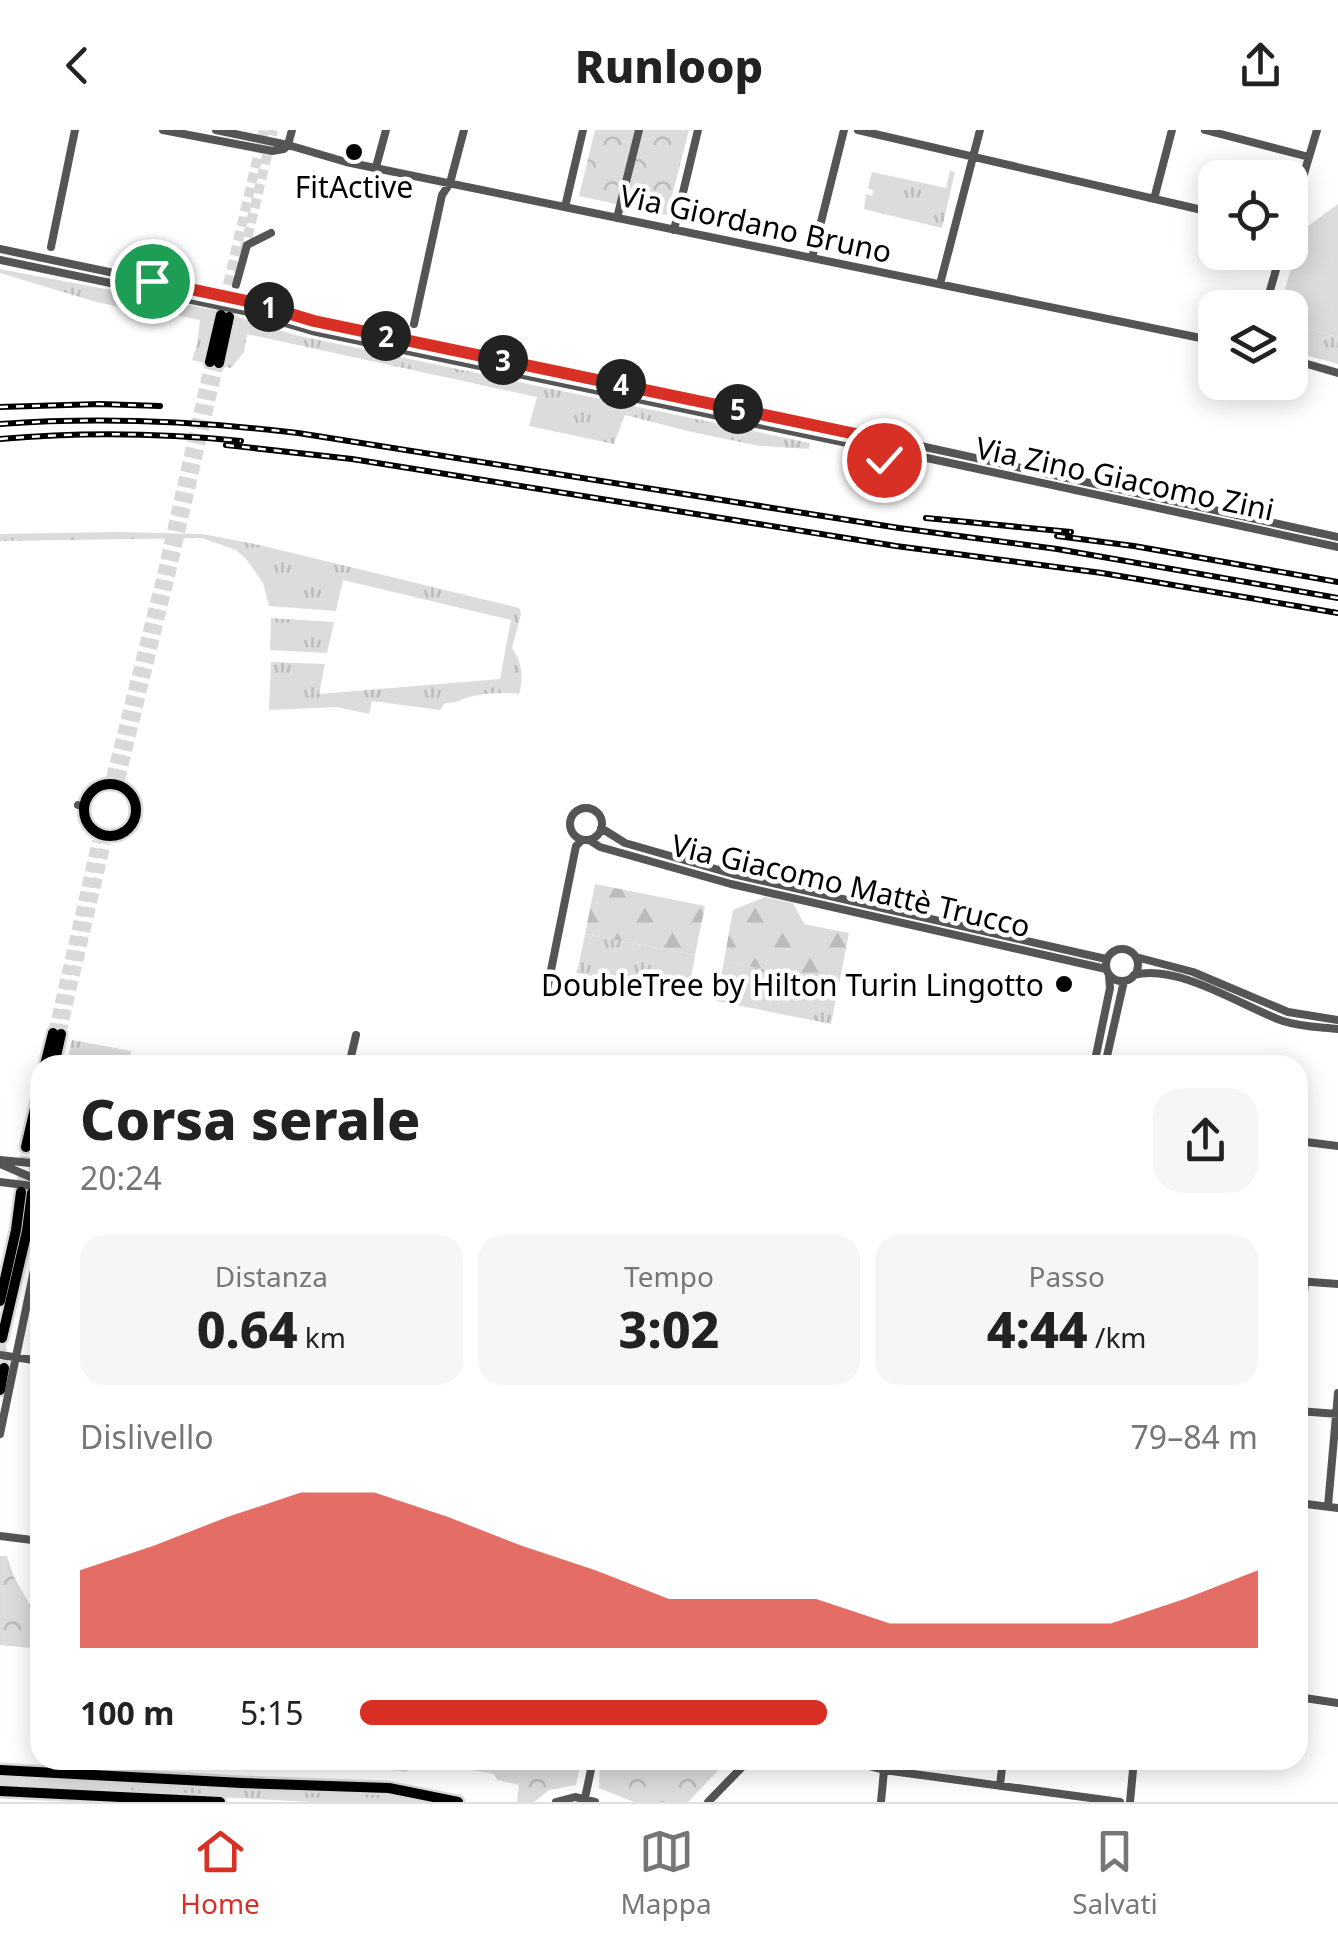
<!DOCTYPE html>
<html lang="it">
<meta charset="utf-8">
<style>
body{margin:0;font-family:"Noto Sans",sans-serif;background:#f6f6f6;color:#222;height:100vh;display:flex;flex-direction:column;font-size:38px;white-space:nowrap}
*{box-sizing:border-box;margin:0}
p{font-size:32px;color:#767676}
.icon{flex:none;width:55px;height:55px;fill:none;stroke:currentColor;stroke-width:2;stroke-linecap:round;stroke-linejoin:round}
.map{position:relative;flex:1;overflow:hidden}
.side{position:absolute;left:30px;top:925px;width:1278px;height:715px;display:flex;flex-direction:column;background:#fff;border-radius:30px;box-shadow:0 5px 25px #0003}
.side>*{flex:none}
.fabs{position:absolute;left:1198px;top:30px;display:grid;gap:20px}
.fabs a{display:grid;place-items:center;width:110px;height:110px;border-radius:20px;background:#fff;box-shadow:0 5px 25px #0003;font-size:50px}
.pin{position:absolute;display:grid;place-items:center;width:85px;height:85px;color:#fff;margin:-42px;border:5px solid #fff;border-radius:50%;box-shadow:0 2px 10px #0007}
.km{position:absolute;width:50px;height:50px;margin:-25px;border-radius:50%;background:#222;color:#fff;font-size:28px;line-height:50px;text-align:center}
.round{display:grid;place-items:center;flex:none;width:105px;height:105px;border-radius:30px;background:#f6f6f6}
.overview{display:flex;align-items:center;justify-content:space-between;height:170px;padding:0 50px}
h1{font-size:55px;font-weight:800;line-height:75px}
.stats{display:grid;grid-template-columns:repeat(3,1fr);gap:15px;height:170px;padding:10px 50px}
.stats div{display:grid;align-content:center;border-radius:25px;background:#f6f6f6;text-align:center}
.stats b{font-size:50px;font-weight:800}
.stats small{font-size:28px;font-weight:400}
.stats p{font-size:28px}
.chart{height:280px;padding:20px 50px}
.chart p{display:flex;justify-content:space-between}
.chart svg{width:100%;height:180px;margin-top:10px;fill:#d93025;opacity:.7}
ul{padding:0 50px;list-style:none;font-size:32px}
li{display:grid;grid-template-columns:160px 120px 1fr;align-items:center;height:75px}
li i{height:25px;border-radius:12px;background:#d93025}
header{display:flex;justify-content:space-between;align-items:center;height:130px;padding:0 50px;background:#fff;font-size:45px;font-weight:800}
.menu{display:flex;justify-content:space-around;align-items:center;height:140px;border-top:2px solid #e0e0e0;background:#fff;font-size:28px;color:#767676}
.menu a{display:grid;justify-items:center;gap:5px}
.menu .on{color:#d93025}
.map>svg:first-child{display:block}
.grass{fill:url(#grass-tufts)}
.forest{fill:url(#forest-firs)}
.park{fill:url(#park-crowns)}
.pitch{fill:#dcdcdc}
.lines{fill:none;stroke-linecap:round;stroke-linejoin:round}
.major-tunnel{stroke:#d9d9d9;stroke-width:10;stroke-dasharray:10 5;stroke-linecap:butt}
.major-casing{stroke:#dbdbdb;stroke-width:15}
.minor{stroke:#555;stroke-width:8}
.major{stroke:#000;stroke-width:10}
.rail-casing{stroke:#000;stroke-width:6}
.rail{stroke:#fff;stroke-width:2.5;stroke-dasharray:8;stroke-linecap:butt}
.minor-bridge{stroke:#555;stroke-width:8}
.route-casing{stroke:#fff;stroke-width:20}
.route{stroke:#d93025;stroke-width:12}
.poi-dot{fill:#000;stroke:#fff;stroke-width:4}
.labels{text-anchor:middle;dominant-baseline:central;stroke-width:9;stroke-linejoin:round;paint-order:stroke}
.poi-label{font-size:30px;fill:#000;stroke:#fff}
.street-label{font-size:30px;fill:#000;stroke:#fff}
</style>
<header><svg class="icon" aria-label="back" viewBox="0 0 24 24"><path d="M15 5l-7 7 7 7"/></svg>Runloop<svg class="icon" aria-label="share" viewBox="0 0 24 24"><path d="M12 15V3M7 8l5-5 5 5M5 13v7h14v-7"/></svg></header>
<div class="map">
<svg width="1338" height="1672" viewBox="0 0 1338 1672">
<defs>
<pattern id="grass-tufts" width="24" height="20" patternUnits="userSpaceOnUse" patternTransform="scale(2.5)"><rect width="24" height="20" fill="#dcdcdc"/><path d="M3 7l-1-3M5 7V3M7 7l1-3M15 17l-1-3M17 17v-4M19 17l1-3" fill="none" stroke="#bbb"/></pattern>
<pattern id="forest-firs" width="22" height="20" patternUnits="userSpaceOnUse" patternTransform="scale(2.5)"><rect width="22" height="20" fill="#dcdcdc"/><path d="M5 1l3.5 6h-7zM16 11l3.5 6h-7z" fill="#bbb"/></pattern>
<pattern id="park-crowns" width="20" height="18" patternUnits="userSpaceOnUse" patternTransform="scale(2.5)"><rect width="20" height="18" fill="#dcdcdc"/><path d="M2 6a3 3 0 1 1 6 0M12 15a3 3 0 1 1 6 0" fill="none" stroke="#bbb"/></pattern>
</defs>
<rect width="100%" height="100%" fill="#fff"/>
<path class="grass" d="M950 41 955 42 942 98 864 79 866 64 872 66 874 61 868 58 872 42 946 58Z
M0 139 216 180 205 233 192 230 197 215 200 190 172 184 167 188 93 171 0 143Z
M235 186 295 205 810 313 809 319 760 316 692 302 625 285 614 314 529 296 537 267 247 204 244 222 231 238 219 236 230 188 234 189Z
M1290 194 1338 207V234L1291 221Z
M116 402 202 404 255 414 519 478 521 484 512 518C522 533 524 547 519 564 503 562 485 563 469 567 460 570 455 573 445 573L440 580 372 571 369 584 336 577 269 580 271 532 325 534 319 564 500 549 511 490 343 450 336 481 269 476 263 453 247 430 236 420 202 408 0 411V404Z
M271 488 334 492 327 523 270 520Z
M585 804 695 825 688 865 577 843Z
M724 831 839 854 831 894 716 871Z
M72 910 131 921 129 935H66Z
M0 1644 399 1665 437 1672H313L0 1656Z"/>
<path class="forest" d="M595 754 705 776 695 825 585 804Z
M765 767 793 773 804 794 849 803 839 854 724 831 733 780Z"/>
<path class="park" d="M595 0H689L667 85 579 66Z
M0 1426H7L14 1447 40 1492V1519L0 1515Z
M345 1630H581L576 1655 549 1660 534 1672H517L519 1655 497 1650 494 1644 466 1639 409 1634 407 1642 350 1635Z
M647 1630H728L688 1672H634L599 1658 600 1633 645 1638Z"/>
<path class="pitch" d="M1338 74V207L1290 194V178L1280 177 1303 95 1308 96Z"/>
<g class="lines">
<path class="major-tunnel" d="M244 122 273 0
M221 184 264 0
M111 648 162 445 210 232
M120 650 170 446 219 233
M53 903 97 711
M61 904 106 713
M22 1051 26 1017
M32 1057 36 1019
M1 1215 4 1238"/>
<g class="major-casing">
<path id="major" d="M210 232 221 185
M219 233 229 187
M84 680a26 26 0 1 1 52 0a26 26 0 1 1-52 0Z
M45 935 53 903
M54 935 61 904
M26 1017 40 957
M36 1019 40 1001
M0 1171 16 1100 21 1062
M2 1208 27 1101 32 1063
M0 1260 4 1238
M0 1640 242 1653 389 1658 458 1672
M0 1661 220 1672"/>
</g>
<path class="minor" d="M163 0 272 21 284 19 288 15
M216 0 288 15 346 32 1215 211
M858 0 1215 83
M1205 0 1309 27
M288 15 292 0
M376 37 386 0
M1154 69 1172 0
M565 77 583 0
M617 88 639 0
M1290 91 1317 0
M674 100 698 0
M51 117 75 0
M0 119 247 171 337 196 870 307 879 306
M812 128 844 0
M0 130 244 181 312 201 871 318 877 323
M940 154 980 0
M236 155 247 115 271 103
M1265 178 1281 122
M414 194 442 65 450 53 464 0
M1290 229 1338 243
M876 316a16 16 0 1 1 32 0a16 16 0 1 1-32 0Z
M907 311 916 315 1338 407
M902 328H927L1338 417
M78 675 85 677
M570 694a16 16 0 1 1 32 0a16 16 0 1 1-32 0Z
M601 698 625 713 733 744 1106 829
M589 710 600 717 731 754 1106 839
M1106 835a16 16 0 1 1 32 0a16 16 0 1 1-32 0Z
M1136 827 1193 842 1288 882 1338 890
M1134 845C1178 833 1243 877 1283 891 1301 897 1320 897 1338 899
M547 860 576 716 582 710
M349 935 356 905
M1094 935 1110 858 1109 846
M1105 935 1124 851
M1298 1011 1338 1016
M0 1030 21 1032
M0 1034 40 1051
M0 1052 40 1057
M1298 1151 1338 1154
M1298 1224 1305 1152
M0 1225 40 1231
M1298 1281 1338 1284
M0 1304 40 1111
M1298 1373 1338 1378
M1328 1376 1338 1263
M0 1406 40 1411
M1298 1567 1338 1573
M845 1630 884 1640 1120 1672
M1000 1655 1003 1630
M585 1668 593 1630
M556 1672 575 1667 595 1672
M708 1672 749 1630
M881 1672 885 1630
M1130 1672 1134 1630"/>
<use href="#major" class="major"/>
<g class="rail-casing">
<path id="rail" d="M0 277 100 274 160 276
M0 294C100 287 198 291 298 303L899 398 1057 419 1338 468
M0 309C80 302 161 303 241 311
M226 315 352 329 896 416 1102 443 1338 483
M926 388 1071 402
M1057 406 1134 416 1338 452"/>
</g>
<use href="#rail" class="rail"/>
<path class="minor-bridge" d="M21 1032 40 1034"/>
</g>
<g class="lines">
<g class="route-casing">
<path id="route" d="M152 151 247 171 314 191 870 307 879 306 876 320 884 330"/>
</g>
<use href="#route" class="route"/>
</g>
<g class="poi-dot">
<circle cx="354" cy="22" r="10"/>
<circle cx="1064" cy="854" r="10"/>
</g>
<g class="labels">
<g class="poi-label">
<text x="354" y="56">FitActive</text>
<text x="1044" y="854" text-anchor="end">DoubleTree by Hilton Turin Lingotto</text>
</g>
<g class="street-label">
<text transform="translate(756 93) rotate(12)">Via Giordano Bruno</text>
<text transform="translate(1125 348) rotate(12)">Via Zino Giacomo Zini</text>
<text transform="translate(851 755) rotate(13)">Via Giacomo Mattè Trucco</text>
</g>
</g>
</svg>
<div class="fabs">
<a><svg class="icon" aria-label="locate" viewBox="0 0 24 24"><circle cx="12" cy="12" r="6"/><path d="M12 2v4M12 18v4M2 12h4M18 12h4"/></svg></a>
<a><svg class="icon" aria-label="layers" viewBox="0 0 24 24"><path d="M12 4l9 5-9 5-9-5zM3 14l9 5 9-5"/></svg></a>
</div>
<div class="pin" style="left:152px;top:151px;background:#1e9e55"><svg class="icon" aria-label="arrive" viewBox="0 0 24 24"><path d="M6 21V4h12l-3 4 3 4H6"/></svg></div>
<div class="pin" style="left:884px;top:330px;background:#d93025"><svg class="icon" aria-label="check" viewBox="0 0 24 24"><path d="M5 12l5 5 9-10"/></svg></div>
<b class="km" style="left:269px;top:177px">1</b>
<b class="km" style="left:386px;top:206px">2</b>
<b class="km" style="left:503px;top:230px">3</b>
<b class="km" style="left:621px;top:254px">4</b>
<b class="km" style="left:738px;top:279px">5</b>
<section class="side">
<div class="overview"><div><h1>Corsa serale</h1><p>20:24</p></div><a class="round"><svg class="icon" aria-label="share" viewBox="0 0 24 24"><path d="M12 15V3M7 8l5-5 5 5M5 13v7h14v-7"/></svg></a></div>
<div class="stats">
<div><p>Distanza</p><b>0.64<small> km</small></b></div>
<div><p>Tempo</p><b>3:02</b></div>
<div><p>Passo</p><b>4:44<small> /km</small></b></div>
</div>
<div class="chart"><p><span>Dislivello</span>79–84 m</p>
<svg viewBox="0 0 160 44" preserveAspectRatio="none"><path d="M0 44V25L10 19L20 12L30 6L40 6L50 12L60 19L70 25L80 32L90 32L100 32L110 38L120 38L130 38L140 38L150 32L160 25V44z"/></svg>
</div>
<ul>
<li><b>100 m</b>5:15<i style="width:52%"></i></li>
</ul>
</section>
</div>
<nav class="menu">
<a class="on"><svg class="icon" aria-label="home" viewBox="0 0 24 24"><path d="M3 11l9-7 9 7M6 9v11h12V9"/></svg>Home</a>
<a><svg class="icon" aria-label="map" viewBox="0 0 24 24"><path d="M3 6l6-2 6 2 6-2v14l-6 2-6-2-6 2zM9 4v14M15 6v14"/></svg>Mappa</a>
<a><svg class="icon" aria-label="saved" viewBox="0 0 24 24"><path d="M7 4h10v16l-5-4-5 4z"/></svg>Salvati</a>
</nav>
